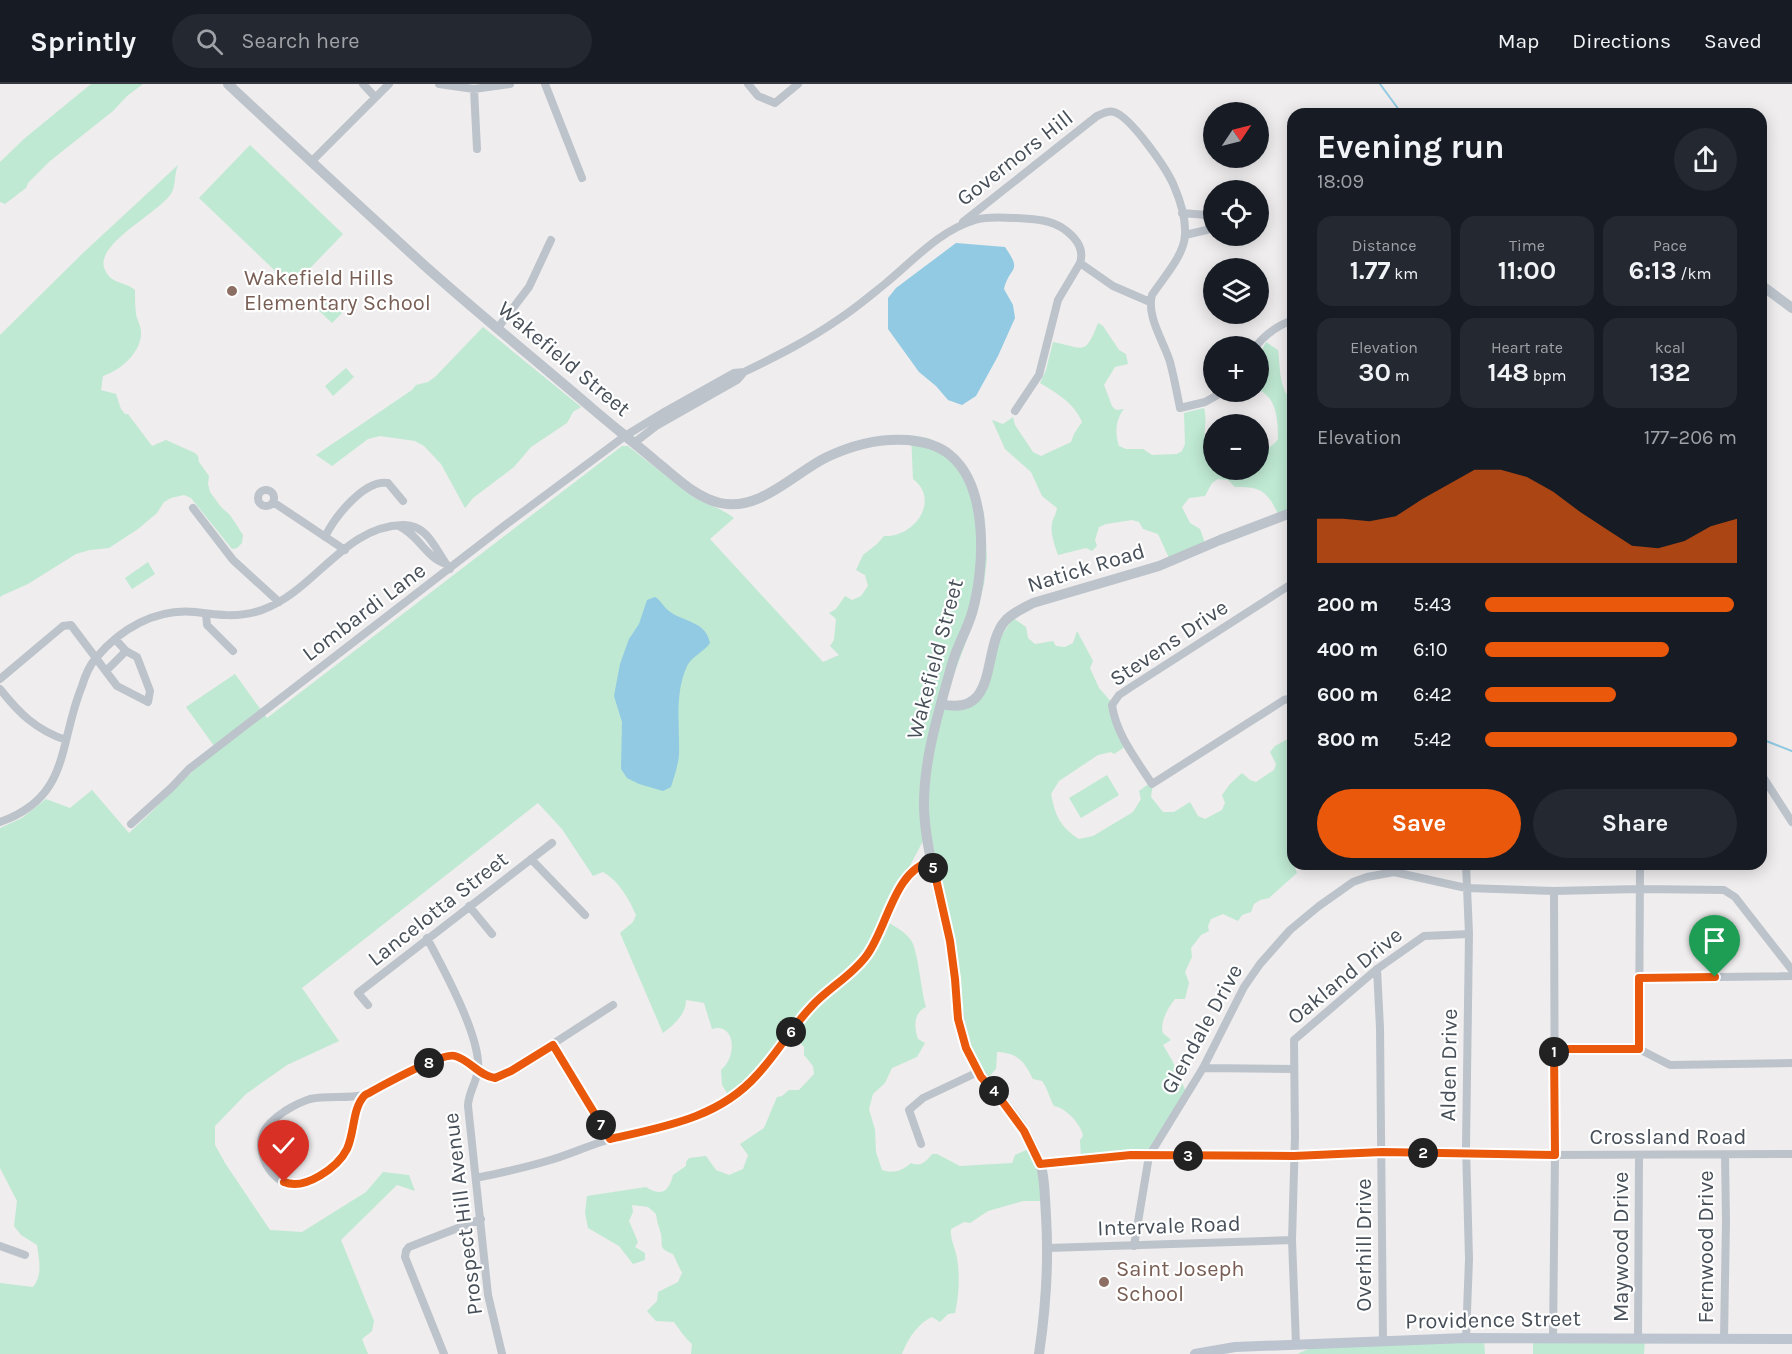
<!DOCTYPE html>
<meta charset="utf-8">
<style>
body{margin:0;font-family:Karla,sans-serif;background:#242831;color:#f1f3f6;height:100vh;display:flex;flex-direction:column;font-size:22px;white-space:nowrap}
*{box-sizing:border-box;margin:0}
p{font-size:20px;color:#9ea1a6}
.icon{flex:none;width:33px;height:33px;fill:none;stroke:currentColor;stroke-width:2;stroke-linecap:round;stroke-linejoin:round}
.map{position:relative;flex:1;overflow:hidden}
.panel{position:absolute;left:1287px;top:24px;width:480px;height:762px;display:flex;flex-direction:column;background:#171b24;border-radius:18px;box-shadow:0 3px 15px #0003}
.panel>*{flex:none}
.needle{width:39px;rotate:55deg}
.fabs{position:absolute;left:1203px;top:18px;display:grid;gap:12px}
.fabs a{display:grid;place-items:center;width:66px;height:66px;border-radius:50%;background:#171b24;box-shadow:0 3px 15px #0003;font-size:30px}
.pin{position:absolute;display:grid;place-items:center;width:51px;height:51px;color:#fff;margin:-62px -26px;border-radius:50% 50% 50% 0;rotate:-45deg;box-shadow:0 0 6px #0007}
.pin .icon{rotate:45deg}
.km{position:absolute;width:30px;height:30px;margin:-15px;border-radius:50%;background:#222;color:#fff;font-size:16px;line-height:30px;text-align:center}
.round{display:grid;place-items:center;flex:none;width:63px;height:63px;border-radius:32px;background:#242831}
.summary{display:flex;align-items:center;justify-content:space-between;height:102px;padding:0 30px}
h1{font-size:33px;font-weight:700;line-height:45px}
.metrics{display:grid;grid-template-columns:repeat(3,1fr);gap:9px;height:102px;padding:6px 30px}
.metrics div{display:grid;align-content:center;border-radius:15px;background:#242831;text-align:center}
.metrics b{font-size:26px;font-weight:700}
.metrics small{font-size:16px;font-weight:400}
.metrics p{font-size:16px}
.chart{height:168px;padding:12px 30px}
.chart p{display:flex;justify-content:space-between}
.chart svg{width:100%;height:108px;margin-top:6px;fill:#ea580c;opacity:.7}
.button{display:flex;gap:12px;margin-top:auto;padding:12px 30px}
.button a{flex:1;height:69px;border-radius:36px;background:#ea580c;color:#fff;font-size:24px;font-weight:700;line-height:69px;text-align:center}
.button a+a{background:#242831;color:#f1f3f6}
ul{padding:0 30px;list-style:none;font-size:20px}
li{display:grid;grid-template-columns:96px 72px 1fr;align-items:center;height:45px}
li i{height:15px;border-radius:8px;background:#ea580c}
header{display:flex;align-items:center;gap:36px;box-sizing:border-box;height:84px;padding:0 30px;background:#171b24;border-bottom:2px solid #363941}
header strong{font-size:28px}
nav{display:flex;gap:33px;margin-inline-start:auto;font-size:21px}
.search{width:420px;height:54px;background:#242831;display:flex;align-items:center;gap:15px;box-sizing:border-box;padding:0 21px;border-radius:33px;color:#9ea1a6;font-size:22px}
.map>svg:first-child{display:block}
.green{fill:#bfe9d3}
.water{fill:#91cae2}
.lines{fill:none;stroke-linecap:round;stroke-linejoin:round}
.stream{stroke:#91cae2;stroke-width:2}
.minor{stroke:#bdc3cb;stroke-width:8}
.tertiary{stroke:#bdc3cb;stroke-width:10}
.secondary{stroke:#bcc4cf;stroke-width:10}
.route-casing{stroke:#fff;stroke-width:12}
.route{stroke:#ea580c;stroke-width:8}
.education-dot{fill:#8d6e63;stroke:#fff;stroke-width:2}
.labels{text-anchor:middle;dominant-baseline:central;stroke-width:4.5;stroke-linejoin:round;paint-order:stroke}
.street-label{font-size:22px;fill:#474f58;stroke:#fff}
.education-label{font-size:22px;fill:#785e54;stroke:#fff;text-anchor:start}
</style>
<header>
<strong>Sprintly</strong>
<div class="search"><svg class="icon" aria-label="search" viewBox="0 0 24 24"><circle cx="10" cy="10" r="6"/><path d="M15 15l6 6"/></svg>Search here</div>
<nav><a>Map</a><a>Directions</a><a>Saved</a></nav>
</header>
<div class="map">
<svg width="1792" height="1270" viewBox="0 0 1792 1270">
<rect width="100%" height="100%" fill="#efeded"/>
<path class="green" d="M91 0H143L127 12 113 27 50 77 28 99 26 104 5 120 0 118V78L25 54Z
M250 61 343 150 292 203 199 114Z
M178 81C174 90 176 100 172 108 162 128 92 160 105 186 112 201 125 197 135 206 135 214 135 222 136 230 137 236 141 242 141 248 142 268 120 287 103 292L101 306 116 310 121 325 125 330H128L152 362 166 356 195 369 198 372 199 378 209 392 208 400 210 408 221 423 230 431 243 451 242 459 237 464 232 465 191 414 184 411 171 414 164 418 157 429 138 445 109 464 90 466 76 470 28 500 1 512 0 514V251L83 169Z
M322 211 342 229 332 239 313 221Z
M1098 239 1103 242 1119 266 1126 270 1128 280 1115 283 1104 301 1112 322 1116 326 1124 325C1115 336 1115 350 1119 362L1126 365H1143L1152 371 1177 370 1182 367 1185 360 1184 329 1204 324C1209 341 1198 355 1213 370L1214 386H1258L1259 366C1267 366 1273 362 1278 355 1278 337 1277 314 1259 306V272L1266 258 1278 266C1280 280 1279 309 1293 316V428L1279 432C1268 409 1263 402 1235 403L1228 396 1218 395 1212 399 1205 412 1189 414 1182 423 1190 439 1200 445 1206 462 1170 476 1158 450 1143 445 1139 438 1132 436 1106 440 1099 443 1095 456 1097 462 1092 467 1086 464 1058 471C1055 462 1050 450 1052 439 1053 434 1056 431 1057 424L1042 412 1031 388 1005 365 992 336 1003 340 1013 333 1015 341 1033 368 1041 372 1071 358 1074 350 1082 338C1074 319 1058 310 1040 299L1046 286 1053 258C1084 264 1085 273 1098 239Z
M483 243 581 323 573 328 567 339 531 363 514 383 473 414 465 424 441 380 424 362 415 357 380 352 368 355 332 382 316 371 412 306 416 301 428 298 435 293Z
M346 284 354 293 333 312 325 302Z
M911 351 928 354 946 364 976 403 984 429 987 474 984 500 977 528 942 623 979 613 995 562 1013 534 1026 543 1028 554 1035 560 1053 557 1056 562 1065 563 1073 559 1077 547 1093 577 1090 584 1099 604 1113 620 1128 661 1114 670 1111 668 1098 671 1059 697 1051 710C1055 731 1060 743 1079 755L1093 752 1133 728 1141 715 1139 707 1151 698 1153 699 1151 713 1163 728H1174L1190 718 1198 732 1205 735 1222 726 1225 719 1222 711 1230 700 1242 689 1250 696 1256 698 1274 686 1276 680 1270 668 1275 662 1293 652 1292 775 1297 789 1269 814 1260 816 1254 820 1251 828 1242 831 1238 837 1223 830 1211 835 1208 842 1209 847 1201 851 1191 864 1192 873 1185 888 1189 899 1185 915H1175C1169 922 1159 939 1163 949 1164 950 1170 955 1171 956L1163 961 1172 976 1187 1010 1150 1072 1081 1074 1080 1056 1083 1052C1081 1040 1066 1024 1054 1022 1049 1013 1048 1005 1042 997L1033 995C1024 977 1018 969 997 968L996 985 986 996 973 976 956 895 923 757 898 804 887 838C896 843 904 847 910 855 918 863 921 908 926 923 913 929 914 944 918 955L925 959 917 973 892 984 885 999 873 1010 869 1025 875 1046 876 1068 882 1086C893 1090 902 1087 911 1079 920 1083 926 1078 932 1070H937L960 1082 1012 1079 1015 1071 1033 1063 1044 1117H1023L988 1127 970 1139 964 1138 951 1145C950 1156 955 1163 957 1174 960 1192 959 1211 955 1229L948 1230 940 1238 932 1233C918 1239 907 1256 902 1270H691L692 1260C684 1253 680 1246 674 1238L656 1237 647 1227 657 1217 658 1208 678 1198 682 1189 673 1170C658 1164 663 1163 661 1150 659 1143 657 1138 656 1130L648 1123 632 1121 633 1128 629 1137 638 1158 635 1163 645 1169V1176L633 1180 619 1162 588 1144 585 1129 587 1112 646 1103C661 1113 669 1108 673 1091L686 1082V1078L689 1074 706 1072 716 1086 729 1091 743 1085 748 1071 740 1060 764 1044 777 1013 782 1012 789 1006H799L814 990 813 982 804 971V963L793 951 753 997 730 1014 722 1001 721 986C738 972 735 938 712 945L704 919 686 916C686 930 674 941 663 949L620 849 633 838 636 831C629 815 619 797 603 788L593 792 562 745 538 719 302 904 339 957 287 981 246 1010 215 1042V1061L225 1079 270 1146 302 1148 366 1108 383 1088 409 1091 415 1107 397 1101 341 1156 374 1237 372 1247 362 1255 368 1270H0V1199L33 1203C43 1191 39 1176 37 1161L21 1151 14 1142 17 1117 0 1084V744L22 734 46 715 70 724 92 706 129 749C159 722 186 691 217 666L186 623 235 590 267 634 622 362H628L690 411C704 420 720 423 734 434L710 455 823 578 839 571 830 562 834 556 836 535 829 529 836 525 845 512 852 516 861 512 868 502 865 491 856 486 863 471 877 460 884 452C914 454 941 416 913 395Z
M148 478 155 490 132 505 125 494Z
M1107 691 1119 711 1081 734 1069 714Z
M1533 1254 1645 1256 1644 1270H1533Z
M1484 1255 1485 1270H1297L1322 1259Z"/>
<path class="water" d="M956 159 1005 163C1023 189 1010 181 1004 205L1013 221 1015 234 998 272 976 312 962 321 948 316 936 302 919 288 888 245V214L896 204Z
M655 513C661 516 663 523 669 527 683 538 706 537 710 559 704 568 692 572 687 582 674 611 680 641 679 671 678 682 674 693 671 703L663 707 639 700 627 694 621 685 622 638 614 612 620 580 629 555 639 540 647 516Z"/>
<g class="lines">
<path class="stream" d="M1380 0 1402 30
M1761 655 1792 667"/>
<path class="minor" d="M363 0 375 13
M439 0 474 5 510 0
M545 0 582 94
M748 0 758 12 775 19 798 0
M474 5 477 65
M311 78 389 0
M1182 129 1207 131 1214 138
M963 138 1097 32C1102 30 1108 26 1114 28 1131 33 1167 85 1174 102 1180 116 1186 136 1185 151 1184 172 1163 194 1152 211 1146 232 1164 258 1170 278 1174 293 1177 309 1180 324L1205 318 1223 308
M1185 151 1211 145 1214 139
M497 245 529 203 551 156
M1256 262C1266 250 1278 241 1293 236
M1015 327 1039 291 1058 216 1080 179
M634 359 656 342 737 296 744 288
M258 414a8 8 0 1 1 16 0a8 8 0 1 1-16 0Z
M273 418 345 466
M193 424 233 476 279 518
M399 442C419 451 425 473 446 480
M325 453C334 434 364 395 388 399L403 417
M1293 499 1131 603 1119 611 1112 621C1116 650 1136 675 1152 700L1284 616 1293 614
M206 530 207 541 233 567
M106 587 126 567
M0 595 63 542 71 541 117 602 148 618 150 607 137 573 126 567 115 555
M0 605C19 629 36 646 66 656
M1761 690 1792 738
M0 738C71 713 58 660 82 602 85 592 89 582 96 574 120 545 156 524 195 528 217 531 240 534 262 526 315 507 344 442 403 441 429 440 437 470 450 485
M131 740 171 704 189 685 504 442 625 352 666 327 734 289 744 288C777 272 809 256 839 235 856 224 871 211 886 199 915 175 939 147 975 136 988 132 1002 134 1016 134 1033 135 1049 135 1064 145 1075 153 1085 164 1080 179L1113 202 1150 218
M531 775 585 831
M1466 780 1469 850 1466 1062 1469 1175 1466 1254
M469 822 492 850
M427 854C443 884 481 953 478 985 477 998 468 1009 468 1022L488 1211 502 1270
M1377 885 1380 944 1383 1257
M1639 894 1792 892
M368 921 358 909 552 759
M553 961 610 1055
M1554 965H1639L1670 981 1792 979
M1639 965 1640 780
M1203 984 1294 985
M365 1011C353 1024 355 1046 348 1062 343 1075 330 1083 319 1091 312 1096 304 1102 294 1101 282 1100 272 1091 266 1080 254 1054 264 1041 285 1027 293 1022 300 1018 310 1015 327 1011 347 1015 364 1011 386 1006 432 970 451 971 468 972 479 992 495 994L511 987 613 921
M921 1060 909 1026 923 1014 978 988
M1040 1080 1131 1071 1294 1072 1382 1068 1555 1071 1792 1070
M476 1094C500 1089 524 1084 547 1077 569 1071 589 1061 611 1055 658 1042 698 1039 738 1009 767 988 787 954 808 926 830 898 858 891 877 855 891 828 898 785 932 777
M0 1162 25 1171
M1134 1162 1149 1072 1203 984 1244 903 1260 880 1290 846 1319 822 1353 798 1367 793 1394 788 1466 804 1554 807 1640 805 1724 806 1735 813 1792 886
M1048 1164 1292 1156
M1553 1254 1555 1071 1554 807
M1638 1255 1639 1072
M1724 1255 1726 1137 1725 1071
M1296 1260 1292 1156 1295 1053 1294 956 1377 885 1424 852 1469 850
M444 1270 405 1173 406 1167 409 1163 481 1135"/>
<path class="tertiary" d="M228 0C293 61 359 122 425 182 480 231 538 278 594 326 615 344 637 361 658 379 677 394 695 413 720 419 760 428 794 389 827 373 852 361 880 354 908 356 924 358 938 361 950 371 989 403 985 484 972 529 967 546 957 562 952 580 939 627 923 676 924 725 926 771 942 816 950 861 956 894 955 929 966 961 978 997 1004 1013 1023 1044 1030 1057 1038 1071 1042 1086 1045 1101 1045 1117 1046 1132 1049 1180 1046 1223 1039 1270
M1761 201 1792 224
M941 620C1000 634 981 564 1005 537 1012 529 1024 524 1033 519L1159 482 1220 456 1293 428"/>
<path class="secondary" d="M1195 1270 1235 1263 1466 1254 1792 1255"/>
</g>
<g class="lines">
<g class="route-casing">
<path id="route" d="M284 1098C305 1107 338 1083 347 1065 355 1048 352 1024 365 1011 380 1003 442 968 455 972 470 976 479 992 495 994L511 987 553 961 610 1055C663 1043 719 1034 757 991 777 970 791 944 811 923 828 904 852 892 867 871 888 842 894 786 932 777L950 857 955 895 958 935 966 964 981 993 999 1013 1024 1047 1040 1080 1131 1071 1294 1072 1382 1068 1555 1071 1554 965H1639V894L1715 893"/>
</g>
<use href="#route" class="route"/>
</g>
<g class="education-dot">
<circle cx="232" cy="207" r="6"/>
<circle cx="1104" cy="1198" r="6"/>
</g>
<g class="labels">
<g class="street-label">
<text transform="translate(1015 74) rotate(-38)">Governors Hill</text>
<text transform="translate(564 275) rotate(40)">Wakefield Street</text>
<text transform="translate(1086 484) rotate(-17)">Natick Road</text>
<text transform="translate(364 528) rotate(-37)">Lombardi Lane</text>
<text transform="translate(1169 559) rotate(-34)">Stevens Drive</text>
<text transform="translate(935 575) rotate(-75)">Wakefield Street</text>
<text transform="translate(438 825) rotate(-38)">Lancelotta Street</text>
<text transform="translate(1345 892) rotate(-39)">Oakland Drive</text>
<text transform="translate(1202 945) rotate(-61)">Glendale Drive</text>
<text transform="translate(1449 981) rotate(-89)">Alden Drive</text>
<text x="1668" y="1053">Crossland Road</text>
<text transform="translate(463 1130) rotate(-97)">Prospect Hill Avenue</text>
<text transform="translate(1169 1142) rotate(-2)">Intervale Road</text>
<text transform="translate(1364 1161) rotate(-90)">Overhill Drive</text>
<text transform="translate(1621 1163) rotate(-90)">Maywood Drive</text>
<text transform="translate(1706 1163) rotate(-90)">Fernwood Drive</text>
<text transform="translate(1493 1236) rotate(-1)">Providence Street</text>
</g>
<g class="education-label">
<text x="244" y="194">Wakefield Hills<tspan x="244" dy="25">Elementary School</tspan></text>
<text x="1116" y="1185">Saint Joseph<tspan x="1116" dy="25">School</tspan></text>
</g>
</g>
</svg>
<div class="fabs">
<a><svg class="needle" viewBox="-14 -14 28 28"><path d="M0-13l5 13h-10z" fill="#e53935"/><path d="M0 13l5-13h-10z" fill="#9ea1a6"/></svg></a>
<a><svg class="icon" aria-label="locate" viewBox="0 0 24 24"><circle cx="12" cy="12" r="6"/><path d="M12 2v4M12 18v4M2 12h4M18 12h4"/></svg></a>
<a><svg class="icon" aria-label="layers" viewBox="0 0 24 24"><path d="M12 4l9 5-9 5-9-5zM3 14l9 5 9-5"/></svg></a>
<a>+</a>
<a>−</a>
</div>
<div class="pin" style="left:1715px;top:893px;background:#1e9e55"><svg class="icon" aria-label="arrive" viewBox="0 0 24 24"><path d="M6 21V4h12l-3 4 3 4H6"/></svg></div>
<div class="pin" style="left:284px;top:1098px;background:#d93025"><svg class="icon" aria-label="check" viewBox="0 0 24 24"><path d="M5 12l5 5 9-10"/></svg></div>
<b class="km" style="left:1554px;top:968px">1</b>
<b class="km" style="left:1423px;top:1069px">2</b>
<b class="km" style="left:1188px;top:1072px">3</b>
<b class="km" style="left:994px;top:1007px">4</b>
<b class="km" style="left:933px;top:784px">5</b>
<b class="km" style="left:791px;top:948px">6</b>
<b class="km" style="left:601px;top:1041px">7</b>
<b class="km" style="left:429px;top:979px">8</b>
<section class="panel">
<div class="summary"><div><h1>Evening run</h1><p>18:09</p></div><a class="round"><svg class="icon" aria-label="share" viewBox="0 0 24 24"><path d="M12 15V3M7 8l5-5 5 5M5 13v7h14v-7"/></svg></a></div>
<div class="metrics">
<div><p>Distance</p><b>1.77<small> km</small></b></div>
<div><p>Time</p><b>11:00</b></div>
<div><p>Pace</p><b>6:13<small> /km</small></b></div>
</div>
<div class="metrics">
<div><p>Elevation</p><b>30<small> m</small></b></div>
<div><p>Heart rate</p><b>148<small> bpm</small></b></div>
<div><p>kcal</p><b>132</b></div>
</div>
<div class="chart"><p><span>Elevation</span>177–206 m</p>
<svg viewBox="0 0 160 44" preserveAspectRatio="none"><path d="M0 44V26L10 26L20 27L30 25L40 18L50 12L60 6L70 6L80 9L90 15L100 23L110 30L120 37L130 38L140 35L150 29L160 26V44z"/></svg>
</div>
<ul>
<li><b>200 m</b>5:43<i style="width:99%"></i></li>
<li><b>400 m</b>6:10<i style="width:73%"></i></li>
<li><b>600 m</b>6:42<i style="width:52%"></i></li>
<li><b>800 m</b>5:42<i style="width:100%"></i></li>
</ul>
<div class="button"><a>Save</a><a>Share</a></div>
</section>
</div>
